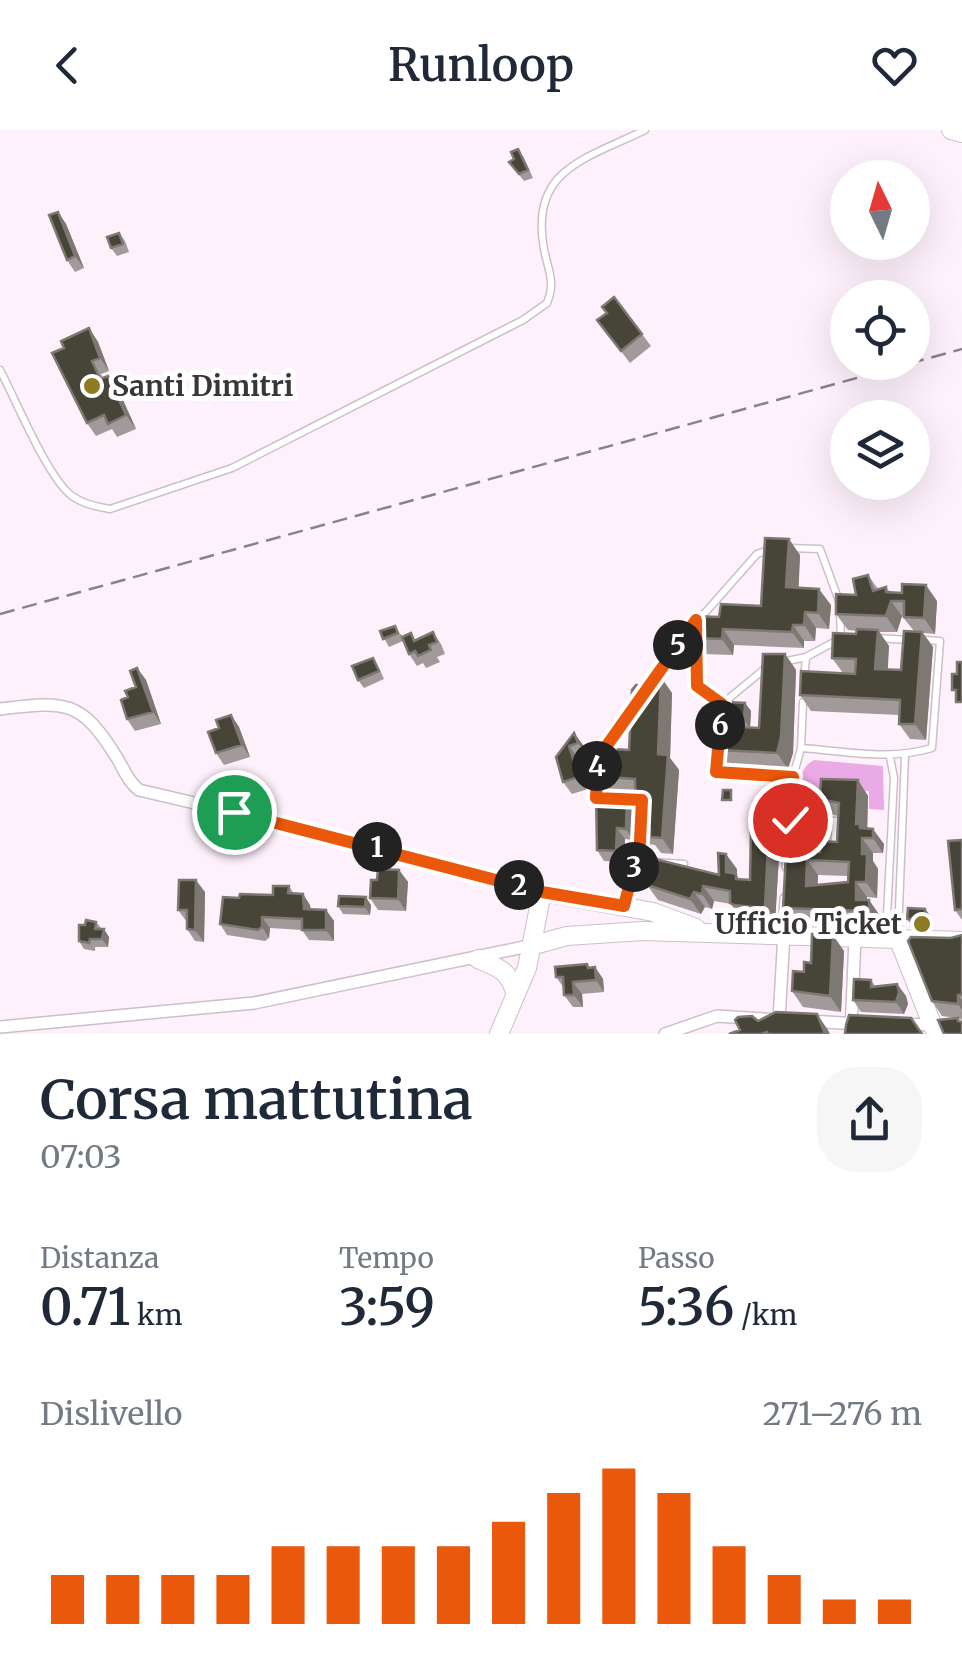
<!DOCTYPE html>
<html lang="it">
<meta charset="utf-8">
<style>
body{margin:0;font-family:Merriweather,serif;background:#f6f6f7;color:#1f2937;height:100vh;display:flex;flex-direction:column;font-size:38px;white-space:nowrap}
*{box-sizing:border-box;margin:0}
p{font-size:32px;color:#747a83}
.icon{flex:none;width:55px;height:55px;fill:none;stroke:currentColor;stroke-width:2;stroke-linecap:round;stroke-linejoin:round}
.map{position:relative;height:904px;overflow:hidden}
.sheet{display:flex;flex-direction:column;background:#fff;flex:1}
.sheet>*{flex:none}
.needle{width:65px;rotate:355deg}
.fabs{position:absolute;left:830px;top:30px;display:grid;gap:20px}
.fabs a{display:grid;place-items:center;width:100px;height:100px;border-radius:50%;background:#fff;box-shadow:0 10px 40px #0002;font-size:50px}
.pin{position:absolute;display:grid;place-items:center;width:85px;height:85px;color:#fff;margin:-42px;border:5px solid #fff;border-radius:50%;box-shadow:0 2px 10px #0007}
.km{position:absolute;width:50px;height:50px;margin:-25px;border-radius:50%;background:#222;color:#fff;font-size:28px;line-height:50px;text-align:center}
.round{display:grid;place-items:center;flex:none;width:105px;height:105px;border-radius:40px;background:#f6f6f7}
.headline{display:flex;align-items:center;justify-content:space-between;height:170px;padding:0 40px}
h1{font-size:55px;font-weight:600;line-height:75px}
.stats{display:grid;grid-template-columns:repeat(3,1fr);gap:15px;height:170px;padding:10px 40px}
.stats div{display:grid;align-content:center}
.stats b{font-size:50px;font-weight:600}
.stats small{font-size:28px;font-weight:400}
.stats p{font-size:28px}
.chart{height:280px;padding:20px 40px}
.chart p{display:flex;justify-content:space-between}
.chart svg{width:100%;height:180px;margin-top:10px;stroke:#ea580c;stroke-width:6}
header{display:flex;justify-content:space-between;align-items:center;height:130px;padding:0 40px;background:#fff;font-size:45px;font-weight:600}
.map>svg:first-child{display:block}
.green{fill:#eaaae5}
.lines{fill:none;stroke-linecap:round;stroke-linejoin:round}
.lane-casing{stroke:#ccbfca;stroke-width:9}
.street-casing{stroke:#ccbfca;stroke-width:14}
.secondary-casing{stroke:#ccbfca;stroke-width:20}
.lane{stroke:#fff;stroke-width:6}
.street{stroke:#fff;stroke-width:11}
.secondary{stroke:#fff;stroke-width:18}
.rail{stroke:#898288;stroke-width:2.5;stroke-dasharray:15 8;stroke-linecap:butt}
.wall{fill:#a29a9a;fill-rule:evenodd}
.shaded-wall{fill:#7e7873}
.building{fill:#474438;stroke:#7e7873;stroke-width:2.5;fill-rule:evenodd}
.route-casing{stroke:#fff;stroke-width:20}
.route{stroke:#ea580c;stroke-width:12}
.poi-dot{fill:#8e7c22;stroke:#fff;stroke-width:4}
.labels{text-anchor:middle;dominant-baseline:central;stroke-width:10;stroke-linejoin:round;paint-order:stroke}
.poi-label{font-size:28px;font-weight:bold;fill:#393539;stroke:#fff;text-anchor:start}
</style>
<header><svg class="icon" aria-label="back" viewBox="0 0 24 24"><path d="M15 5l-7 7 7 7"/></svg>Runloop<svg class="icon" aria-label="heart" viewBox="0 0 24 24"><path d="M12 20l-8-8c-3-5 5-10 8-4 3-6 11-1 8 4z"/></svg></header>
<div class="map">
<svg width="962" height="904" viewBox="0 0 962 904">
<rect width="100%" height="100%" fill="#fef1fc"/>
<path class="green" d="M814 630 883 636 884 680 869 679V661L830 659 829 664 799 663C800 648 801 637 814 630Z"/>
<g class="lines">
<g class="lane-casing">
<path id="lane" d="M0 240C16 270 47 347 72 366 83 374 97 377 110 379L232 338 523 190 547 173C556 151 548 141 544 119 529 39 586 29 645 0
M788 418 820 419 839 471
M840 483 841 507
M696 493 757 424 771 419
M877 508 909 510
M697 510V555L722 574
M783 532 806 527
M804 550 806 527 836 511
M649 554 695 492
M720 603 722 574 767 537
M719 615 716 643 793 647
M801 618 803 572
M601 624 636 572
M597 645 596 668H600
M816 699V690L836 691 834 717 816 716V699H790L793 647 801 618C846 621 888 631 932 618L940 511 925 510
M640 701 639 731 684 734
M623 776 634 737 639 731
M886 805 894 648 890 627
M898 805 905 626"/>
</g>
<g class="street-casing">
<path id="street" d="M0 579C65 571 81 569 117 628 124 639 128 652 139 660L314 701 542 762
M788 736 790 699
M779 890 786 769
M811 891 857 894
M901 894 962 896
M0 897 254 873 534 815
M665 904 717 886 778 890
M851 904 855 807"/>
</g>
<g class="secondary-casing">
<path id="secondary" d="M951 0 962 3
M898 808 936 904
M534 815 567 806 642 801 962 811
M478 829C497 837 509 840 515 862
M499 904 527 838 542 762 653 782 696 798"/>
</g>
<use href="#lane" class="lane"/>
<use href="#street" class="street"/>
<use href="#secondary" class="secondary"/>
<path class="rail" d="M0 484 962 219"/>
</g>
<path class="wall" d="M523 26 533 48 524 51 509 32Z
M58 82 66 94 84 138 75 142 67 130Z
M119 103 125 111 129 122 117 126 111 118Z
M597 190 642 204 651 216 630 233Z
M89 198 98 212 109 241 101 244 103 248 108 246 118 259 136 299 117 307 112 299 96 306 87 293 64 218Z
M800 425 798 458 831 475 829 499 816 498 815 511H804V518L734 515 733 525 703 524 692 508 719 487 761 476Z
M868 445 878 459 886 457 890 462 937 471 935 504 923 503 933 517 926 610 910 609 899 594V585L811 581 800 565 843 543 832 528 856 504 857 501 848 500 836 484 856 465ZM902 486 914 501 901 540H887L889 516 879 502H897Z
M380 501 401 504 402 507 411 503 415 510 433 502 441 514 445 524 437 527 440 532 426 538 423 533 417 536 409 524 403 511 389 517Z
M785 524 796 540 793 623 788 639 729 636 718 620 733 597 727 589 745 573 751 581 750 598H759Z
M378 536 384 549 364 558 358 550Z
M137 538 146 550 161 594 135 601 127 589 128 567 136 557Z
M672 563 670 628 679 640 673 724 661 723 655 715 647 714 636 698 635 664 603 661 592 646 629 620Z
M231 585 239 597 250 627 224 635 216 623 219 598Z
M574 603 583 615 586 625 578 628 588 659 572 664 563 652 556 627Z
M858 650 868 666 867 699 884 714 883 723H873V731L878 739 877 768 867 767V770H869L880 786 879 796 794 793 783 778 786 724 820 722 837 712 838 686 831 684 820 669ZM818 745 848 746V752L817 755Z
M635 677 633 710 625 709 624 732 604 731 597 720Z
M780 708 775 793 744 790 740 788 731 774 714 771 712 779 705 777 701 784 658 770 647 755 719 745 737 739V746L739 749 750 750Z
M962 710V790L955 780Z
M399 740 408 752 406 781 378 780 370 768 377 750Z
M289 756 294 764 310 775 311 780H326L334 791V811L309 810 302 800 270 798 269 808 265 811 227 805 220 794 239 768 273 765Z
M205 762 204 812 195 811 187 799V792L178 780Z
M371 775 370 785 343 784 338 776Z
M925 779 931 787 930 798 913 797 907 789Z
M96 792 109 807 108 817H95V821L84 819 79 811 85 795Z
M962 805V889L942 886 932 871 951 808Z
M844 821 841 882 803 877 792 861 804 842 811 833Z
M587 834 590 838 595 837 603 849 604 862 582 864 583 877H573L564 865V858L556 847Z
M871 850 875 856 897 854 906 866 908 874 904 884 861 882 853 870Z"/>
<path class="shaded-wall" d="M58 82 66 94 84 138 75 126Z
M89 198 98 212 109 241 100 228Z
M108 246 118 259 136 299 126 285Z
M789 409 800 425 798 473 786 457Z
M926 455 937 471 935 504 924 488Z
M819 459 831 475 829 499 818 483Z
M891 471 902 486 897 502 886 486Z
M805 482 816 498 815 511 804 495Z
M793 495 804 511V518L792 502Z
M723 499 734 515 733 525 722 509Z
M878 500 889 516 887 555 875 539Z
M922 502 933 517 926 610 915 594Z
M785 524 796 540 793 623 788 639 777 623Z
M137 538 146 550 161 594 153 582Z
M661 547 672 563 670 628 679 640 673 724 662 708 658 624Z
M745 573 751 581 750 598 744 590Z
M231 585 239 597 250 627 242 615Z
M574 603 583 615 586 625 578 613Z
M569 616 578 628 588 659 579 647Z
M858 650 868 666 867 710 856 694Z
M627 666 635 677 633 710 626 699Z
M769 693 780 708 775 793 765 778Z
M617 698 625 709 624 732 616 721Z
M873 699 884 714 883 723 873 708Z
M862 708 873 723V731L878 739 877 768 866 752 862 724Z
M726 724 737 739V746L746 759 726 742Z
M807 730 818 745 817 771 806 756Z
M399 740 408 752 406 781 398 769Z
M196 750 205 762 204 812 195 800Z
M856 752 867 767V781L856 770Z
M703 756 714 771 712 779 702 764Z
M694 762 705 777 701 784 690 769Z
M303 764 310 775 311 790 304 779Z
M366 767 371 775 370 785 365 777Z
M869 770 880 786 879 796 869 781Z
M925 779 931 787 930 798 925 789Z
M326 780 334 791V811L326 800Z
M262 787 270 798 269 808 262 797Z
M104 799 109 807 108 817 102 809Z
M833 805 844 821 841 882 830 866Z
M595 837 603 849 604 862 596 850Z
M573 852 582 864 583 877 574 865Z
M897 854 906 866 908 874 904 884 896 872Z
M958 865 962 870V880L958 874Z
M817 884 828 900 830 904H825Z"/>
<path class="building" d="M518 19 528 40 519 44 509 32 514 29 511 22Z
M58 82 75 126 67 130 49 85Z
M119 103 123 114 111 118 107 107Z
M614 167 642 204 621 221 597 190 607 183 602 177Z
M89 198 100 228 92 231 100 249 108 246 126 285 108 294 104 285 87 293 52 223 64 218 61 211Z
M765 408 789 409 786 457 819 459 818 483 805 482 804 495H793L792 502 723 499 722 509 692 508 693 486 719 487 721 474 761 476Z
M868 445 873 461 886 457V462L902 463V454L926 455 924 488 904 487V471H891L886 486 836 484V464L856 465 853 449Z
M395 496 398 503 383 509 380 501Z
M857 499 878 500 875 539 901 540 904 501 922 502 915 594H899L900 570 800 565 801 541 855 544 856 529 832 528 833 503 856 504Z
M433 502 437 512 429 515 431 520 418 526 415 521 409 524 402 507 411 503 414 511Z
M763 524H785L781 607 777 623 718 620 719 596 759 598Z
M373 528 379 541 358 550 352 536Z
M957 532H962V572H956V560H952V544H957Z
M137 538 153 582 127 589 121 570 128 567 125 561 136 557 130 541Z
M648 546 661 547 658 624 668 625 662 708 650 707V699L636 698 635 649 592 646 593 618 629 620 632 560 636 555 648 556Z
M728 572 745 573 744 590 727 589Z
M231 585 242 615 216 623 208 602 219 598 216 590Z
M574 603 578 613 569 616 579 647 563 652 556 627Z
M821 649 858 650 856 694H860V698L873 699V708H862V724H867L866 752H856V770H869V781L783 778 786 724 820 722V711L837 712 839 673 820 669ZM807 730 849 732 848 752 806 756Z
M723 660H731V670H722Z
M596 664 627 666 626 699 617 698 616 721 597 720Z
M754 692 769 693 765 778 734 775 730 773V761L703 756 702 764 694 762 690 769 647 755 655 729 719 745 718 723 726 724V742L736 744V749L750 750 751 699Z
M962 710V779L955 780 948 711Z
M378 739 399 740 398 769 370 768 371 750H377Z
M179 750H196L195 800 187 799V780H178Z
M273 756H289L288 763 303 764 304 779 326 780V800H302V789L262 787V797L258 800 220 794 223 767 239 768 240 764 273 765Z
M339 766 366 767 365 777 338 776Z
M908 778 925 779V789H907Z
M86 790 96 792 95 799H104L102 809H90L89 813 79 811V795H85Z
M812 804 833 805 830 866 792 861 793 841 804 842V832L811 833Z
M962 805V865H958V874L932 871 908 811 911 807 951 808Z
M587 834 588 838 595 837 596 850 573 852 574 865H564L563 847H556L555 837Z
M854 849 871 850V857L897 854 899 862 896 872 853 870Z
M776 882 817 884 825 904H768L767 902 761 904H729L740 900 735 890 738 887 752 886 758 891Z
M849 885 911 888 922 904H845L846 895Z
M958 888V891L962 892V904H944L938 890Z"/>
<g class="lines">
<g class="route-casing">
<path id="route" d="M234 682 542 762 624 776 634 737 639 731 642 670 596 668 598 628 696 490 697 556 722 574 716 642 793 647 790 690"/>
</g>
<use href="#route" class="route"/>
</g>
<g class="poi-dot">
<circle cx="92" cy="256" r="10"/>
<circle cx="922" cy="794" r="10"/>
</g>
<g class="labels">
<g class="poi-label">
<text x="112" y="256">Santi Dimitri</text>
<text x="902" y="794" text-anchor="end">Ufficio Ticket</text>
</g>
</g>
</svg>
<div class="fabs">
<a><svg class="needle" viewBox="-14 -14 28 28"><path d="M0-13l5 13h-10z" fill="#e53935"/><path d="M0 13l5-13h-10z" fill="#747a83"/></svg></a>
<a><svg class="icon" aria-label="locate" viewBox="0 0 24 24"><circle cx="12" cy="12" r="6"/><path d="M12 2v4M12 18v4M2 12h4M18 12h4"/></svg></a>
<a><svg class="icon" aria-label="layers" viewBox="0 0 24 24"><path d="M12 4l9 5-9 5-9-5zM3 14l9 5 9-5"/></svg></a>
</div>
<div class="pin" style="left:234px;top:682px;background:#1e9e55"><svg class="icon" aria-label="arrive" viewBox="0 0 24 24"><path d="M6 21V4h12l-3 4 3 4H6"/></svg></div>
<div class="pin" style="left:790px;top:690px;background:#d93025"><svg class="icon" aria-label="check" viewBox="0 0 24 24"><path d="M5 12l5 5 9-10"/></svg></div>
<b class="km" style="left:377px;top:717px">1</b>
<b class="km" style="left:519px;top:755px">2</b>
<b class="km" style="left:634px;top:737px">3</b>
<b class="km" style="left:597px;top:636px">4</b>
<b class="km" style="left:678px;top:515px">5</b>
<b class="km" style="left:720px;top:595px">6</b>
</div>
<section class="sheet">
<div class="headline"><div><h1>Corsa mattutina</h1><p>07:03</p></div><a class="round"><svg class="icon" aria-label="share" viewBox="0 0 24 24"><path d="M12 15V3M7 8l5-5 5 5M5 13v7h14v-7"/></svg></a></div>
<div class="stats">
<div><p>Distanza</p><b>0.71<small> km</small></b></div>
<div><p>Tempo</p><b>3:59</b></div>
<div><p>Passo</p><b>5:36<small> /km</small></b></div>
</div>
<div class="chart"><p><span>Dislivello</span>271–276 m</p>
<svg viewBox="0 0 160 44" preserveAspectRatio="none"><path d="M5 44V32M15 44V32M25 44V32M35 44V32M45 44V25M55 44V25M65 44V25M75 44V25M85 44V19M95 44V12M105 44V6M115 44V12M125 44V25M135 44V32M145 44V38M155 44V38"/></svg>
</div>
</section>
